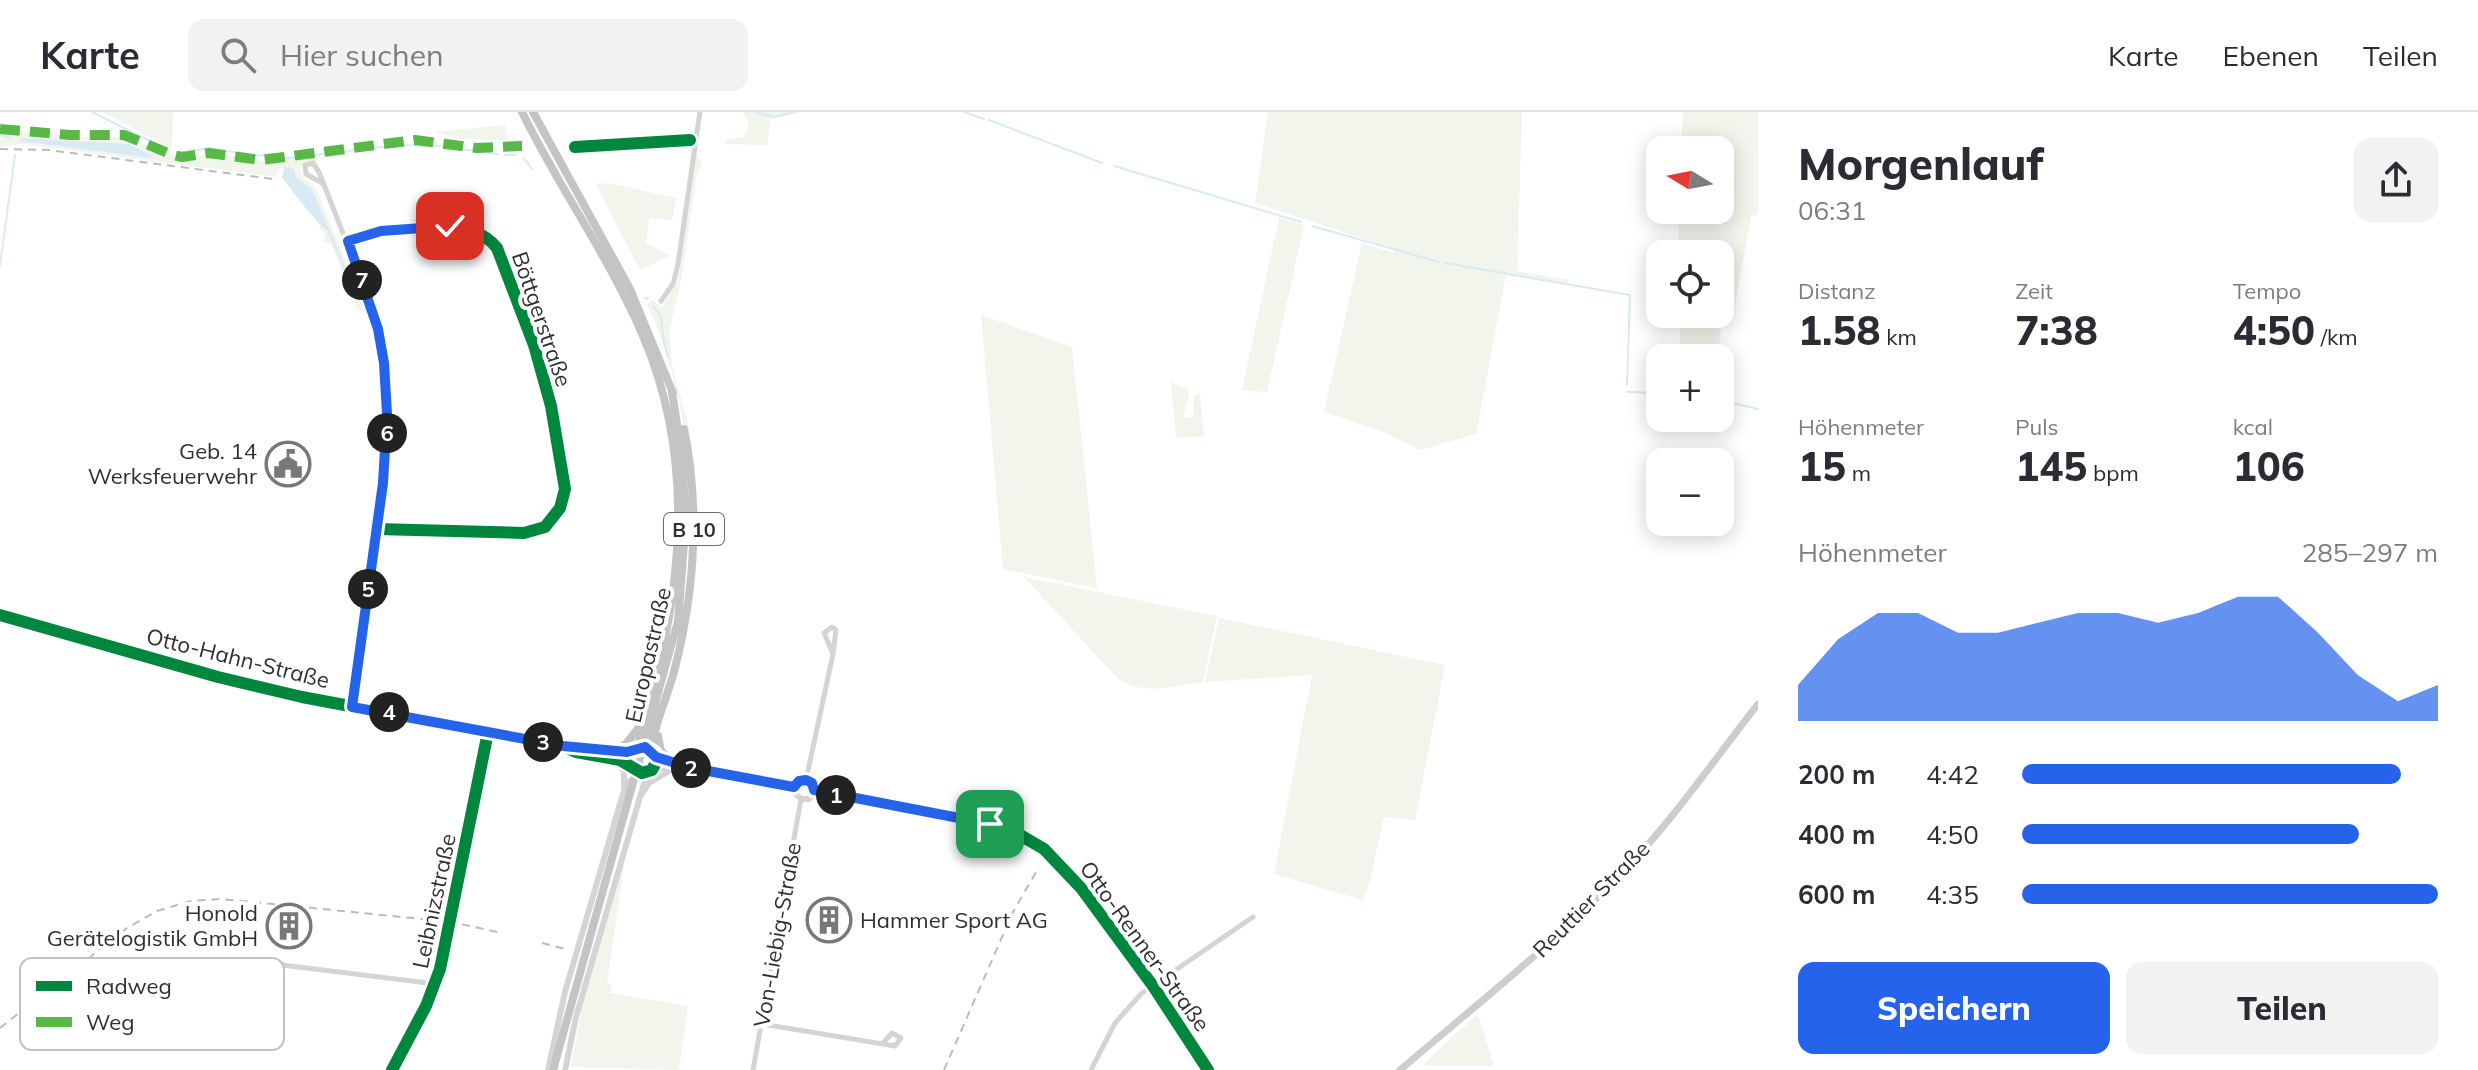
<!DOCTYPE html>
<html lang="de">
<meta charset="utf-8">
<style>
body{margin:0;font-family:Mulish,sans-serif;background:#f2f2f3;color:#2b2b33;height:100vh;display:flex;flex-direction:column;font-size:30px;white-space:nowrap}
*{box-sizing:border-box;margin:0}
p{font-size:26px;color:#7c7c81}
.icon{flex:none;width:44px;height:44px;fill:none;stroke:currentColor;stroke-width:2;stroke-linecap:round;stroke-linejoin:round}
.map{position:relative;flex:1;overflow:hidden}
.panel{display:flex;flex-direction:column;background:#fff;width:720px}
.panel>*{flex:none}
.needle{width:52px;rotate:280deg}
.fabs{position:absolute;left:1646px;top:24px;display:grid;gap:16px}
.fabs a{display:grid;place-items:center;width:88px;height:88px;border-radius:16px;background:#fff;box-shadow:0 4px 20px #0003;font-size:40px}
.pin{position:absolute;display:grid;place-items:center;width:68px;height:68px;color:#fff;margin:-34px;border-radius:16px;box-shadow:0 4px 12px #0006}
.km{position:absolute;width:40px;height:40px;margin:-20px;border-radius:50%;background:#222;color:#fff;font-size:22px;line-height:40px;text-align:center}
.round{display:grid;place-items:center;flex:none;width:84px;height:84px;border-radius:16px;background:#f2f2f3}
.headline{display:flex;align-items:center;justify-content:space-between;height:136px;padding:0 40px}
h1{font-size:44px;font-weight:800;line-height:60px}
.metrics{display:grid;grid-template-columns:repeat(3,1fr);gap:12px;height:136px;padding:8px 40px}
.metrics div{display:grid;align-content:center}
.metrics b{font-size:40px;font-weight:800}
.metrics small{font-size:22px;font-weight:400}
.metrics p{font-size:22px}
.chart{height:224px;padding:16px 40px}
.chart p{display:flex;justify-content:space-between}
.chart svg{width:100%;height:144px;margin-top:8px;fill:#2563eb;opacity:.7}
.cta{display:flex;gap:16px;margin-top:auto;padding:16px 40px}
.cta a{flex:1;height:92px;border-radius:16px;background:#2563eb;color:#fff;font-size:32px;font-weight:800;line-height:92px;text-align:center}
.cta a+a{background:#f2f2f3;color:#2b2b33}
ul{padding:0 40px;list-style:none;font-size:26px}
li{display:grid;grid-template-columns:128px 96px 1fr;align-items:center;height:60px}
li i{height:20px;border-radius:10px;background:#2563eb}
header{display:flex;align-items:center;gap:48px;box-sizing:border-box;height:112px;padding:0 40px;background:#fff;border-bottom:2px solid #e1e1e2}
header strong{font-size:38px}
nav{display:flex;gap:44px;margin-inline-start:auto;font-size:28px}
.search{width:560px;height:72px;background:#f2f2f3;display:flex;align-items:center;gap:20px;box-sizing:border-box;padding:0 28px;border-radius:16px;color:#7c7c81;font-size:30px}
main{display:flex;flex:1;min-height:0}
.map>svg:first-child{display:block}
.green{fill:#f1f5ec}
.water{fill:#d8eaf3}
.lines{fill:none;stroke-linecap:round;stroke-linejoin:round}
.stream{stroke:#d8eaf3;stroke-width:2}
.minor{stroke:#d4d4d4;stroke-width:5}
.tertiary{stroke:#d4d4d4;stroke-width:6}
.secondary{stroke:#cdcdcd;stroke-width:7}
.trunk{stroke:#c4c4c4;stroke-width:8}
.rail{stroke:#bbb;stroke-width:2;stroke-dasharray:8 6;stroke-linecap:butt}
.quiet{stroke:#58b947;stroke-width:10;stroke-dasharray:20 10;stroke-linecap:butt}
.cycleway-casing{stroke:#fff;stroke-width:17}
.cycleway{stroke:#00873e;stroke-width:12}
.route-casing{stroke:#fff;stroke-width:16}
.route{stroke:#2563eb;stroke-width:10}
.labels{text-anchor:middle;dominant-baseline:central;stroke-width:8;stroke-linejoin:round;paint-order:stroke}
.shield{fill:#fff;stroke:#6d6d6d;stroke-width:2}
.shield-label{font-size:20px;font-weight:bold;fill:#2f2f2f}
.street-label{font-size:22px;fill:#2f2f2f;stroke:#fff}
.poi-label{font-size:22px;fill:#2f2f2f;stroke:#fff;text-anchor:end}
.key{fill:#fff;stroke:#c1c1c1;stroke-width:2}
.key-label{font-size:22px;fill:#2f2f2f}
</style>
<header>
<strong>Karte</strong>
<div class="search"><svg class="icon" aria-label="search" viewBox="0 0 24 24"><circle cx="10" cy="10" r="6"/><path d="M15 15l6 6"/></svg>Hier suchen</div>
<nav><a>Karte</a><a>Ebenen</a><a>Teilen</a></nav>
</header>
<main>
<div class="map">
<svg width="1758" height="958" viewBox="0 0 1758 958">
<rect width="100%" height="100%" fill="#fff"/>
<path class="green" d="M102 0H173L172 37Z
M743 0H802L771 7 767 33 725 32V28L744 25 749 13Z
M1268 0H1522L1517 159 1569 168 1568 172 1506 163 1476 322 1420 338 1381 319 1324 300 1362 131 1394 141 1395 137 1255 91Z
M1683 0H1758V103L1751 104 1732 209 1721 211 1719 246H1679L1681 202H1720V142H1678L1679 98H1720V38H1681Z
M505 13 508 28 459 27 434 20Z
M17 18 71 25H124L182 46 210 42 260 49 321 42 317 49 303 50 300 59 305 68 315 74 365 197 358 199 331 132 324 130 325 121 319 116 320 112 327 119 314 80 296 66 294 57 279 56 276 65 21 32 0 35V19Z
M696 42 702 51 696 67 683 158 669 222 673 259 687 307 695 355 699 430H696C691 350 682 265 647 193L652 188 662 195 676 173 680 157Z
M596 71C625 72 648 81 676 86L672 108 649 106 646 130 669 144 640 158Z
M1279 106 1304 113 1267 280 1242 278Z
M981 203 1072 235 1097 476 1003 457Z
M1171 270 1187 277 1189 283 1183 305 1193 306 1194 284 1200 281 1204 324 1176 326Z
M1024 465 1217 504 1203 570C1174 574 1144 584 1118 567Z
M1219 506 1445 553 1415 708 1384 705 1369 772 1363 788 1274 762 1312 563 1205 570Z
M622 753 624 754 607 871 612 872 610 881 688 894 679 958 571 955 585 877Z
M1478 902 1494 954H1428L1423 952Z"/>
<path class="water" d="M20 26 129 32 151 43 152 46 20 29Z
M284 55 294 57 296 66 312 77 331 122C310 105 299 86 282 66Z"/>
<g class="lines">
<path class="stream" d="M92 0 168 38
M755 0 774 5 794 0
M964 0 984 7
M989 8 1102 51
M0 23 12 26
M445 35 498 42
M179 41 210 36 255 44 270 42
M505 43H515
M524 46 532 57
M279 47 398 33 440 34
M1114 54 1301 110
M1312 114 1439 150
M329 120 354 178
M1445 151 1630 183 1627 273
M0 153 15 43
M645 186 648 187
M653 194 661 204C662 217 664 234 668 246
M1627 280 1660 281
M1720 288 1758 297"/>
<path class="minor" d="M575 35 696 28
M324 72 306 62 305 53 313 51 319 60 372 195 384 251 387 302 385 349 352 595
M348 129C387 116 468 99 497 136L534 233 551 294 565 377 560 396 545 415 524 421 377 417
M661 189 673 172 678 152 700 0
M806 668 833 542 824 521 832 515 836 518 833 542
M266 851 436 872
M762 912 895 934 901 926 892 921 882 932
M392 958 426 894 440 857 488 620
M753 958 801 687
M1091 958 1115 911 1142 881 1253 805"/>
<path class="tertiary" d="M0 503 218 565 302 585 563 634 627 640 645 635 654 641 656 650 652 658 642 661 620 648 576 640 563 634
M656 645 692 656 794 675 806 668 812 671 814 681 809 687H801L795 681 794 675
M614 648 624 659V676
M654 656H688
M814 678 990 712 1020 723 1044 737 1081 776 1153 874 1208 958
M641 683 649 671 674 656
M548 958 565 880 622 685 629 669
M565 958 576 905 647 661"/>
<path class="secondary" d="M1400 958C1476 893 1555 831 1624 759 1673 708 1714 648 1758 592"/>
<path class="trunk" d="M522 0C559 76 610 146 643 224 691 336 685 457 654 573 648 595 644 617 636 638
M533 0 630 177 673 281
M658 624 661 639 673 650
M612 639 626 632 640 614
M652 639C653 614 669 581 675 556 695 477 700 397 684 317
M553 958 678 509 686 406 681 337 672 280"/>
<path class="rail" d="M0 37 49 38 273 67
M542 831 565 837
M0 916 127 816 157 799 191 789 221 787 293 794 451 810 502 821
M944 958 1013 800 1039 755"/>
<path class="quiet" d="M0 17 70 23H124L173 43 182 45 209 41 261 48 415 28 476 36 522 34"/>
<g class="cycleway-casing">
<path id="cycleway" d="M575 35 690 28
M348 129C387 116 468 99 497 136L534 233 551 294 565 377 560 396 545 415 524 421 377 417
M0 503 218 565 302 585 563 634 627 640 645 635 654 641 656 650 652 658 642 661 620 648 576 640 563 634
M814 678 990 712 1020 723 1044 737 1081 776 1153 874 1208 958
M392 958 426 894 440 857 488 620"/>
</g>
<use href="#cycleway" class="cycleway"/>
</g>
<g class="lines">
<g class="route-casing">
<path id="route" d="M450 114 381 119 348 129 378 217 384 251 387 302 383 371 352 595 563 634 627 640 645 635 656 645 692 656 794 675 799 669 806 668 812 671 814 678 990 712"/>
</g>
<use href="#route" class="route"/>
</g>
<defs>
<g id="civic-ring" transform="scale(2.3)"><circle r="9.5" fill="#fff" stroke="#787878" stroke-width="1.5"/><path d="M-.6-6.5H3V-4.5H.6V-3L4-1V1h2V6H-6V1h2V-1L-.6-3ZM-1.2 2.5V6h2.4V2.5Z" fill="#787878"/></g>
<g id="building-ring" transform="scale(2.3)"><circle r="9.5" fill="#fff" stroke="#787878" stroke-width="1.5"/><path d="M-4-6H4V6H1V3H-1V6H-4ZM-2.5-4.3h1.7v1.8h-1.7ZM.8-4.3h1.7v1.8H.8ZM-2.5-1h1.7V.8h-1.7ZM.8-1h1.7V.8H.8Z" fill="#787878"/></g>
</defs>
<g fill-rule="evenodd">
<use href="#civic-ring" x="288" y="352"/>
<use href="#building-ring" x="829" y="808"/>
<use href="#building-ring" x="289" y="814"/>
</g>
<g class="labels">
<rect class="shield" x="664" y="401" width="60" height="32" rx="6"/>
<g class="shield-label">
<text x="694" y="417">B 10</text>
</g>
<g class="street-label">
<text transform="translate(542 207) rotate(71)">Böttgerstraße</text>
<text transform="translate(648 543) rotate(-77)">Europastraße</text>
<text transform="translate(238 546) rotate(14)">Otto-Hahn-Straße</text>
<text transform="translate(1591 787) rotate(-45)">Reuttier Straße</text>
<text transform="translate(434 789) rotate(-78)">Leibnizstraße</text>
<text transform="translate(777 823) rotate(-80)">Von-Liebig-Straße</text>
<text transform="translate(1145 834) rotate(54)">Otto-Renner-Straße</text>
</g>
<g class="poi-label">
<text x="257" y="339">Geb. 14<tspan x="257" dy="25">Werksfeuerwehr</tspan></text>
<text x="258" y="801">Honold<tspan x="258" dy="25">Gerätelogistik GmbH</tspan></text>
<text x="860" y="808" text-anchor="start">Hammer Sport AG</text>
</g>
</g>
<rect x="20" y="846" width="264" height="92" rx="12" class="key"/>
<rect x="36" y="869" width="36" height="10" fill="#00873e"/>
<rect x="36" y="905" width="36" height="10" fill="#58b947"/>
<g class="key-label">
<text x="86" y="882">Radweg</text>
<text x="86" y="918">Weg</text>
</g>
</svg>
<div class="fabs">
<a><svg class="needle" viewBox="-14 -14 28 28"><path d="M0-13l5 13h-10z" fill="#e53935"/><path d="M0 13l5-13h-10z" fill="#7c7c81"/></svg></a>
<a><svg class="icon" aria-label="locate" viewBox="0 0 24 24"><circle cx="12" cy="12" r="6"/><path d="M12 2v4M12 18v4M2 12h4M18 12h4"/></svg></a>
<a>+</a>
<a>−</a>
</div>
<div class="pin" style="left:990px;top:712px;background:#1e9e55"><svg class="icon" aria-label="arrive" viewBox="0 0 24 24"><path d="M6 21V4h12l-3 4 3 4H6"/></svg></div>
<div class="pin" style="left:450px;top:114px;background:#d93025"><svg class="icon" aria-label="check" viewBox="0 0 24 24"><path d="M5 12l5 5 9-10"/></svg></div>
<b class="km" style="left:836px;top:683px">1</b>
<b class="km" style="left:691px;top:656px">2</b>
<b class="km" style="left:543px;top:630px">3</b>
<b class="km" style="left:389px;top:600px">4</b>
<b class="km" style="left:368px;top:477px">5</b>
<b class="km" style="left:387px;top:321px">6</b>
<b class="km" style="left:362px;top:168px">7</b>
</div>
<section class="panel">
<div class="headline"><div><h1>Morgenlauf</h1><p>06:31</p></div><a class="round"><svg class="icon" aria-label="share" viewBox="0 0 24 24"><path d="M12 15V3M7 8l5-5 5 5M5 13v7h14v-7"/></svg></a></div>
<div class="metrics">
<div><p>Distanz</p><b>1.58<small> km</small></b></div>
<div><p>Zeit</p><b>7:38</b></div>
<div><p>Tempo</p><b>4:50<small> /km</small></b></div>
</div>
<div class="metrics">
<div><p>Höhenmeter</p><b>15<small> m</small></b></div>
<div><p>Puls</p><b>145<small> bpm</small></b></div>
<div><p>kcal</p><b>106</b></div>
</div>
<div class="chart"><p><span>Höhenmeter</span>285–297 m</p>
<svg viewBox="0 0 160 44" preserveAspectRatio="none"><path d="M0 44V33L10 19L20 11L30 11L40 17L50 17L60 14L70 11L80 11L90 14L100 11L110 6L120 6L130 17L140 30L150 38L160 33V44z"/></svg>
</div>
<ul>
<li><b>200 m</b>4:42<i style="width:91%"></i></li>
<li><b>400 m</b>4:50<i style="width:81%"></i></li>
<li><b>600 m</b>4:35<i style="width:100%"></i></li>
</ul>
<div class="cta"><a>Speichern</a><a>Teilen</a></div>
</section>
</main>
